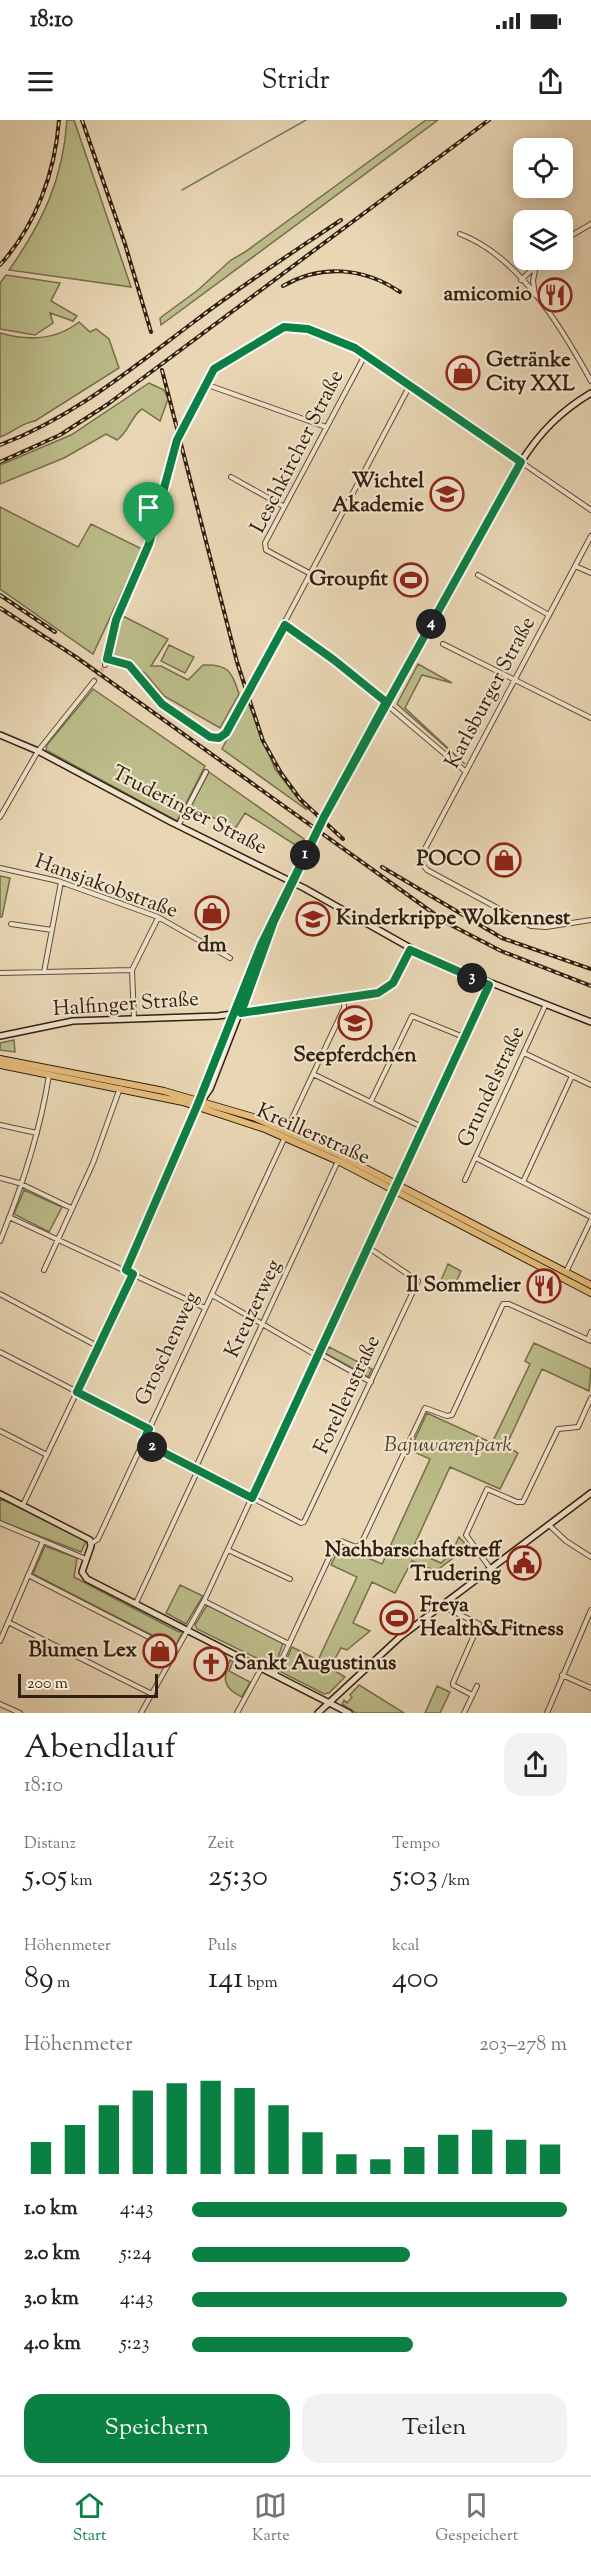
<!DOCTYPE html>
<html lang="de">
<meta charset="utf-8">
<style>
body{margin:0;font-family:"Sorts Mill Goudy",serif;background:#f2f2f2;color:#222;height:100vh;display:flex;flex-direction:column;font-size:22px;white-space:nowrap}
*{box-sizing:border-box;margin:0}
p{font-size:20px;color:#767676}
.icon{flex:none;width:33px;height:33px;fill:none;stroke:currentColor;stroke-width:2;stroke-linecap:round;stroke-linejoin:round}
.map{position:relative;height:1593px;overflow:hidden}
.side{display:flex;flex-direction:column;background:#fff;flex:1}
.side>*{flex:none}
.fabs{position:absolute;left:513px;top:18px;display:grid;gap:12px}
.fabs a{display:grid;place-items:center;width:60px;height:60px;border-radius:12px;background:#fff;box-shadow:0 3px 15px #0003;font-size:30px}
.scale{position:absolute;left:18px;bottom:15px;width:140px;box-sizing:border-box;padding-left:6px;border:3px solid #30200f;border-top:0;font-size:16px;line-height:21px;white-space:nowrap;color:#30200f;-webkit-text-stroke:4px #f1e4ce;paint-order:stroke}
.pin{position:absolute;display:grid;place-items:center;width:51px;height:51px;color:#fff;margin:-62px -26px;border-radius:50% 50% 50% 0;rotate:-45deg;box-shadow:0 0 6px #0007}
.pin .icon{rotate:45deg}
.km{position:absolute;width:30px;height:30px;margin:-15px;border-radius:50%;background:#222;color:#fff;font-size:16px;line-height:30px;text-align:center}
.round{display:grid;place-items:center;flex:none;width:63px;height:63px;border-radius:18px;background:#f2f2f2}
.overview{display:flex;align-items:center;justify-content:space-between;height:102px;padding:0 24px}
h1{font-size:33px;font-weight:600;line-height:45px}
.stats{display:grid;grid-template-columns:repeat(3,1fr);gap:9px;height:102px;padding:6px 24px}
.stats div{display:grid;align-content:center}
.stats b{font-size:30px;font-weight:600}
.stats small{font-size:16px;font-weight:400}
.stats p{font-size:16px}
.chart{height:168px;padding:12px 24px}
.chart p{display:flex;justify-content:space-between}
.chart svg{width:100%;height:108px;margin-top:6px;stroke:#0b8043;stroke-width:6}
.action{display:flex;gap:12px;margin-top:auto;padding:12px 24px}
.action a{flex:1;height:69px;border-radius:18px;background:#0b8043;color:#fff;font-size:24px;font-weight:600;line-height:69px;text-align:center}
.action a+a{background:#f2f2f2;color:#222}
ul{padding:0 24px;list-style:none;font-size:20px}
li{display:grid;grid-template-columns:96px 72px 1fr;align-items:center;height:45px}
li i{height:15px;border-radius:8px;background:#0b8043}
.status{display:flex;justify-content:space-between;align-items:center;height:42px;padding:0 30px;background:#fff;direction:ltr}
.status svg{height:16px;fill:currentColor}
header{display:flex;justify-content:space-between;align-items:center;height:78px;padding:0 24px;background:#fff;font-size:27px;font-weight:600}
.dock{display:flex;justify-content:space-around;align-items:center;height:84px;border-top:2px solid #e0e0e0;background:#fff;font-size:16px;color:#767676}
.dock a{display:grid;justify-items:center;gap:3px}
.dock .active{color:#0b8043}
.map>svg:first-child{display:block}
.green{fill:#bbbc89;stroke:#766e4c;stroke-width:1.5}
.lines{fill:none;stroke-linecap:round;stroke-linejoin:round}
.stream{stroke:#6e7c6f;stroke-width:1.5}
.street-tunnel{stroke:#c4b293;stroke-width:4;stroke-dasharray:4 2;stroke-linecap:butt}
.street-casing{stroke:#5e4e38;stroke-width:6}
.secondary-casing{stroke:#30200f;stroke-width:8}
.primary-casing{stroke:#30200f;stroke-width:8}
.street{stroke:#f1e4ce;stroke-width:4}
.secondary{stroke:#f1e4ce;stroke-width:5}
.primary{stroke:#e4bb7a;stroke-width:6}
.rail-casing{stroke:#30200f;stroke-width:4}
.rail{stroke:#f1e4ce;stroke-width:1.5;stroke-dasharray:4.5;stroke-linecap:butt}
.secondary-bridge-casing{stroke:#30200f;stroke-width:8;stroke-linecap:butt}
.secondary-bridge{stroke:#f1e4ce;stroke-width:5}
.route-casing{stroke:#fff;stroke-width:12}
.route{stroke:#0b8043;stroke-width:8}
.labels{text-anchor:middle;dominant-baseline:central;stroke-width:4.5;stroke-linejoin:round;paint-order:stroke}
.poi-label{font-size:21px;font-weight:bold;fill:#30200f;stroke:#f1e4ce;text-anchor:end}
.street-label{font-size:21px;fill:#30200f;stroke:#f1e4ce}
.park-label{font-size:21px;font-style:italic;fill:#53472e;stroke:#f1e4ce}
</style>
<div class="status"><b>18:10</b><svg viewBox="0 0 49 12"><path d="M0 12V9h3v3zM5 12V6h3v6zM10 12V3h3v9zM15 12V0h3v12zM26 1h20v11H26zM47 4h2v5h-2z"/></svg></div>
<header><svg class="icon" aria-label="menu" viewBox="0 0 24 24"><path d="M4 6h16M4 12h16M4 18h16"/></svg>Stridr<svg class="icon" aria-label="share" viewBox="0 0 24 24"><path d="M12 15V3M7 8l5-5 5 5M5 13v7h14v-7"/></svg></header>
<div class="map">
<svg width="591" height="1593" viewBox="0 0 591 1593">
<rect width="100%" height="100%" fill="#e9d6b4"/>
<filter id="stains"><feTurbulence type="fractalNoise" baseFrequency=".00333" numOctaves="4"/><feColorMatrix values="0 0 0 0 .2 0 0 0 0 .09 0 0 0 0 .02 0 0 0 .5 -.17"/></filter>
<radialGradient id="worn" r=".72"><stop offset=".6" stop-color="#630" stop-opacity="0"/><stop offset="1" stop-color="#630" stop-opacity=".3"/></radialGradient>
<path class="green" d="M67 0H74L131 167 9 150C43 102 63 59 67 0Z
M426 0H438L161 205 160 198 198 170 231 140 245 132Z
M6 155 60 163 51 181 77 196 73 201 50 193 53 203 35 215 0 209V163Z
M79 202 90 212 96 209 109 219 119 248 35 301C21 303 14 312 0 317V213C28 221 55 221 79 202Z
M149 263 164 270 168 279 160 301 142 289C131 296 129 312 117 320L106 314 64 338 0 364V345L71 315Z
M0 387 78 427 91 404 142 429 93 534 0 469Z
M123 496 168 519 151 546H161L188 560 203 545C228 544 232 551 239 574L220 608 164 576 145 553 111 535 118 504Z
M169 525 194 537 185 553 161 541Z
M418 544 452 563 422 555 405 588 465 644 397 584Z
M93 569 205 646 177 701 46 630 47 625Z
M247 580 275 649 307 690 222 629Z
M209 652 304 719 300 728 245 693 235 709 191 686Z
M0 756 10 758 2 797H0Z
M14 920 15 932 0 930V923Z
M24 1070 62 1087 49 1112 14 1094Z
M448 1144 461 1151 452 1171 439 1165Z
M534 1223 591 1249 589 1271 542 1249 506 1326 518 1333 500 1369 450 1347 412 1430 441 1443 451 1434 459 1417 468 1427 436 1451 412 1441 395 1473 372 1462 353 1503 370 1511 347 1530 341 1528 330 1548 345 1557 329 1573 324 1574 281 1552 292 1527 318 1540 357 1457 331 1445 340 1426 382 1444 430 1339 410 1330 427 1293 492 1323 530 1244 525 1241Z
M329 1227 372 1249 368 1257 325 1233Z
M0 1379 26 1389 86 1421 81 1432 0 1401Z
M45 1426 77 1438 74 1457 179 1512 181 1510 182 1513 175 1527 33 1454Z
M180 1465 203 1476 186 1504 166 1493Z
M207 1485 283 1523 275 1547 197 1509 195 1505Z
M230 1540 233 1542 229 1551 250 1562 242 1577C223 1568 222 1559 230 1540Z
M359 1565 404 1593H356L342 1584 344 1580 347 1583 352 1577 350 1575Z
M437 1566 450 1572 440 1593H425Z"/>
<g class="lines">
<path class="stream" d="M182 70 306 0"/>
<path class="street-tunnel" d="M94 561 105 545"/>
<g class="street-casing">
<path id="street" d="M460 114C519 136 562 208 591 261
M562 121 591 104
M521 160 542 140
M535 175 533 161 536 145
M205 264 326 307
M231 357 283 386
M591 416 419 740 427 750 531 806 546 807 591 800
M575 446 591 453
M311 454 266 430 265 423 365 235
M478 455 549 495
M285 505 334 540 466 652
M443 524 591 598
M107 539 129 545 163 584 210 617 219 618 226 613 410 265
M105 545 116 500 149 424 176 320 205 264 214 249 222 243 284 207 300 206 337 220 365 235 591 390
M0 697 38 631 94 561
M178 706 206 652
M0 748 58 761 158 797 230 838
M11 804 52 810
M44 852 61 762
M0 853 132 850
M134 899 132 850 158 798
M524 933 591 965
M313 954 424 1008
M371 981 412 896 466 918
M0 1005 37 1013
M286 1011 344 888V878
M476 1038 591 1097
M0 1058 19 1063 71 1088
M465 1060 545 886
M523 1062 572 956
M9 1097 205 1188
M0 1121C22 1067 40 1013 49 955
M44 1150 93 1043 120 968
M126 1151 197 986
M566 1152 591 1100
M0 1174 99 1227
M212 1175 314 1234 324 1236 371 1262
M588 1220 591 1212
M0 1232 149 1309
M0 1311 47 1335
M143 1322 301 1403 304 1402 418 1161 369 1128
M195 1349 338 1041
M23 1385 133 1154
M0 1403 86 1439
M549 1405 566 1421 591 1437
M92 1423 98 1419 285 1017
M228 1430 290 1459
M490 1448 466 1415 487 1369 517 1382H523L558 1309 578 1307 591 1278
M28 1455 176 1531
M204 1481 289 1524
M136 1483 198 1350
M442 1486 479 1504 453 1563V1565L472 1575
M8 1502 152 1574
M0 1521 43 1421
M275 1554 336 1423 341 1421 356 1427 361 1424 425 1288 447 1296 452 1295 503 1184H509L591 1221
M562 1555 591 1568
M0 1584 20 1593
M141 1593 204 1481 489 865
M237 1593 262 1547
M464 1593 477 1566
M547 1593 591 1490"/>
</g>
<g class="secondary-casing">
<path id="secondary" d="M0 615 38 631 171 702 304 768 430 839 591 902
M325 697 521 342C540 312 561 291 591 273
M0 916 73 901 218 896 375 874C395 868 402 847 410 830
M200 983 210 969 271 812
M197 985 261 825 289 769
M0 1374 90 1420 91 1426 82 1452 87 1459 349 1593
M318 1593 400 1517 591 1373"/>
</g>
<g class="primary-casing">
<path id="primary" d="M0 939 164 971 253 997 340 1035 591 1165
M0 945 183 982 265 1009 338 1041 591 1173"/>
</g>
<use href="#street" class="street"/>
<use href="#secondary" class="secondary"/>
<use href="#primary" class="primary"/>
<g class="rail-casing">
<path id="rail" d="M82 0 125 124 151 212
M0 145C36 105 55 53 59 0
M283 166C321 144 363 147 400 172
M162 250 237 542 263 621 281 653 300 679 343 719
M0 325C74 297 132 248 195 201 242 165 292 133 341 100
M0 342 60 315 108 284 489 0
M0 475 55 512
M0 488 76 537 447 803 501 831 591 866
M382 747 502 818 591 849"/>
</g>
<use href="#rail" class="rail"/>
<g class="secondary-bridge-casing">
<path id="secondary-bridge" d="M289 769 325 697"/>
</g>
<use href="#secondary-bridge" class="secondary-bridge"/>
</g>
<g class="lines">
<g class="route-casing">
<path id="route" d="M149 424 116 500 107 539 129 545 162 584 210 617 219 618 226 613 285 505 334 540 386 582 324 697 261 825 197 986 126 1150 133 1154 77 1272 149 1309 143 1322 252 1378 489 865 410 830 393 863 378 873 241 893 274 801 324 697 521 342 355 228 308 209 284 207 214 249 177 320 149 424"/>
</g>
<use href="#route" class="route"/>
</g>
<defs>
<g id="restaurant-ring" transform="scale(1.725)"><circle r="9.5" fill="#f1e4ce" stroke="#8f2418" stroke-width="1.5"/><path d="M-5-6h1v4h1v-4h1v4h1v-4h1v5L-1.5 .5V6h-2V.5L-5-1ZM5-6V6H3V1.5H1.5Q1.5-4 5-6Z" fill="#8f2418"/></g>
<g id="shop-ring" transform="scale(1.725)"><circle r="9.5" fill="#f1e4ce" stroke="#8f2418" stroke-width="1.5"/><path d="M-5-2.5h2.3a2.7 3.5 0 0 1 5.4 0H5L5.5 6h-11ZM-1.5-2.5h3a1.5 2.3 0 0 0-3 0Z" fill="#8f2418"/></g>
<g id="school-ring" transform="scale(1.725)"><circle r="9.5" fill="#f1e4ce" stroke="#8f2418" stroke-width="1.5"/><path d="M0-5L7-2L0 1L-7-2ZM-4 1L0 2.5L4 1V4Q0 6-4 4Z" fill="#8f2418"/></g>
<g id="stadium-ring" transform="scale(1.725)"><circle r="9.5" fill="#f1e4ce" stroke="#8f2418" stroke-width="1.5"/><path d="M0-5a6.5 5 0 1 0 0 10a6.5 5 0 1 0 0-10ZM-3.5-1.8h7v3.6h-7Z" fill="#8f2418"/></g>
<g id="civic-ring" transform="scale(1.725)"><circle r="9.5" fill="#f1e4ce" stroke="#8f2418" stroke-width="1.5"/><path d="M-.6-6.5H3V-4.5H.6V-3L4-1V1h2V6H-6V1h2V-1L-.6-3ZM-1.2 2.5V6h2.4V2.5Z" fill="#8f2418"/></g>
<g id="church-ring" transform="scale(1.725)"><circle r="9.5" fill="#f1e4ce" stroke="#8f2418" stroke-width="1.5"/><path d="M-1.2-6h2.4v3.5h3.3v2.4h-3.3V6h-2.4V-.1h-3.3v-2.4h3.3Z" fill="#8f2418"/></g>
</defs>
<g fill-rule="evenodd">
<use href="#restaurant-ring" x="555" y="175"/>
<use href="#shop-ring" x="463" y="253"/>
<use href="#school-ring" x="447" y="374"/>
<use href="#stadium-ring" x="411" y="460"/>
<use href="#shop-ring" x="504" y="740"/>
<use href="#shop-ring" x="212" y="793"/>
<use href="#school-ring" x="313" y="799"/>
<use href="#school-ring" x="355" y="903"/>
<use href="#restaurant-ring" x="544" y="1166"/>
<use href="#civic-ring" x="524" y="1443"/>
<use href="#stadium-ring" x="397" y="1498"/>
<use href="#shop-ring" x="160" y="1531"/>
<use href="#church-ring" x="211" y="1544"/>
</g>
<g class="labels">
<g class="poi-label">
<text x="532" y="175">amicomio</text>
<text x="486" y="241" text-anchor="start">Getränke<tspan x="486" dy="24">City XXL</tspan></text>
<text x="424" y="362">Wichtel<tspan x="424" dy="24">Akademie</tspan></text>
<text x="388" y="460">Groupfit</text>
<text x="481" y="740">POCO</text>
<text x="336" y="799" text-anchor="start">Kinderkrippe Wolkennest</text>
<text x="212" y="826" text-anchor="middle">dm</text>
<text x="355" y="936" text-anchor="middle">Seepferdchen</text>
<text x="521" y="1166">Il Sommelier</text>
<text x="501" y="1431">Nachbarschaftstreff<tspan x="501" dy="24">Trudering</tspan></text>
<text x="420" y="1486" text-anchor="start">Freya<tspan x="420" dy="24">Health&amp;Fitness</tspan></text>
<text x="137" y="1531">Blumen Lex</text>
<text x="234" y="1544" text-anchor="start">Sankt Augustinus</text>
</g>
<g class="street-label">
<text transform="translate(298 332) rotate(-63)">Leschkircher Straße</text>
<text transform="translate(491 573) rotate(-62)">Karlsburger Straße</text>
<text transform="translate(189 691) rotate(27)">Truderinger Straße</text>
<text transform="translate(106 767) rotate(20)">Hansjakobstraße</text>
<text transform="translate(126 885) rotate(-4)">Halfinger Straße</text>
<text transform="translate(492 967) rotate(-65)">Grundelstraße</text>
<text transform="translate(313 1015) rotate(24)">Kreillerstraße</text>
<text transform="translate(254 1189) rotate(-65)">Kreuzerweg</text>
<text transform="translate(168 1229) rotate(-65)">Groschenweg</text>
<text transform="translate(348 1275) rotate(-65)">Forellenstraße</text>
</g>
<g class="park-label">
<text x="448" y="1326">Bajuwarenpark</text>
</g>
</g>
<rect width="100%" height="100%" filter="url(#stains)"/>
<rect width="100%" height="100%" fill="url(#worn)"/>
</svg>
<div class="fabs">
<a><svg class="icon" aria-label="locate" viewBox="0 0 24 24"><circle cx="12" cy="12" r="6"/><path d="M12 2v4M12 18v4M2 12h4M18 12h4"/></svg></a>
<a><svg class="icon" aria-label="layers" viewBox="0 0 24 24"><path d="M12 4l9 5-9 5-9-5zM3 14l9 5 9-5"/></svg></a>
</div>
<div class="scale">200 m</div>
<div class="pin" style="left:149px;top:424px;background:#1e9e55"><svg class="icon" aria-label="arrive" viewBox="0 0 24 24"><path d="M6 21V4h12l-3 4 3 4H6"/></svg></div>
<b class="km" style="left:305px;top:735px">1</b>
<b class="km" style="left:152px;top:1327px">2</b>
<b class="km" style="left:472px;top:858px">3</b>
<b class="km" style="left:431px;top:504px">4</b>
</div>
<section class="side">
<div class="overview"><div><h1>Abendlauf</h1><p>18:10</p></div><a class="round"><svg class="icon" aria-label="share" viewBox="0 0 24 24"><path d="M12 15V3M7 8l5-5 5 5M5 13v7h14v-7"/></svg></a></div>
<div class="stats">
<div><p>Distanz</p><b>5.05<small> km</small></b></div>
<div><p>Zeit</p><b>25:30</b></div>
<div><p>Tempo</p><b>5:03<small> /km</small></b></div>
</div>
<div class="stats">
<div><p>Höhenmeter</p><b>89<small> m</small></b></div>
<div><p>Puls</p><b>141<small> bpm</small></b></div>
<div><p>kcal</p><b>400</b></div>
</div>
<div class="chart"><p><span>Höhenmeter</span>203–278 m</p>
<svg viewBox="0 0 160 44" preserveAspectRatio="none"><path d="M5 44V31M15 44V24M25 44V16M35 44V10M45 44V7M55 44V6M65 44V9M75 44V16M85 44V27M95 44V36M105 44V38M115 44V33M125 44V28M135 44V26M145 44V30M155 44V32"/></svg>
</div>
<ul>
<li><b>1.0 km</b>4:43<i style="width:100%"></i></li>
<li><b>2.0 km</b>5:24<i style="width:58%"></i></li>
<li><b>3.0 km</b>4:43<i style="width:100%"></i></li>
<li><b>4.0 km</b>5:23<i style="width:59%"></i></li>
</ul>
<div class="action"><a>Speichern</a><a>Teilen</a></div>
</section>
<nav class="dock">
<a class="active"><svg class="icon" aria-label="home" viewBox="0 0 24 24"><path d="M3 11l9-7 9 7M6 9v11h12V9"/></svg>Start</a>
<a><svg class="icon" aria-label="map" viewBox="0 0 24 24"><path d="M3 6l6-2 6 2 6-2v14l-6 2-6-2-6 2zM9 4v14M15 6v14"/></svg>Karte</a>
<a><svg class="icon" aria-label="saved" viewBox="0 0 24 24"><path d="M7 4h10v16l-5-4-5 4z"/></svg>Gespeichert</a>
</nav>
